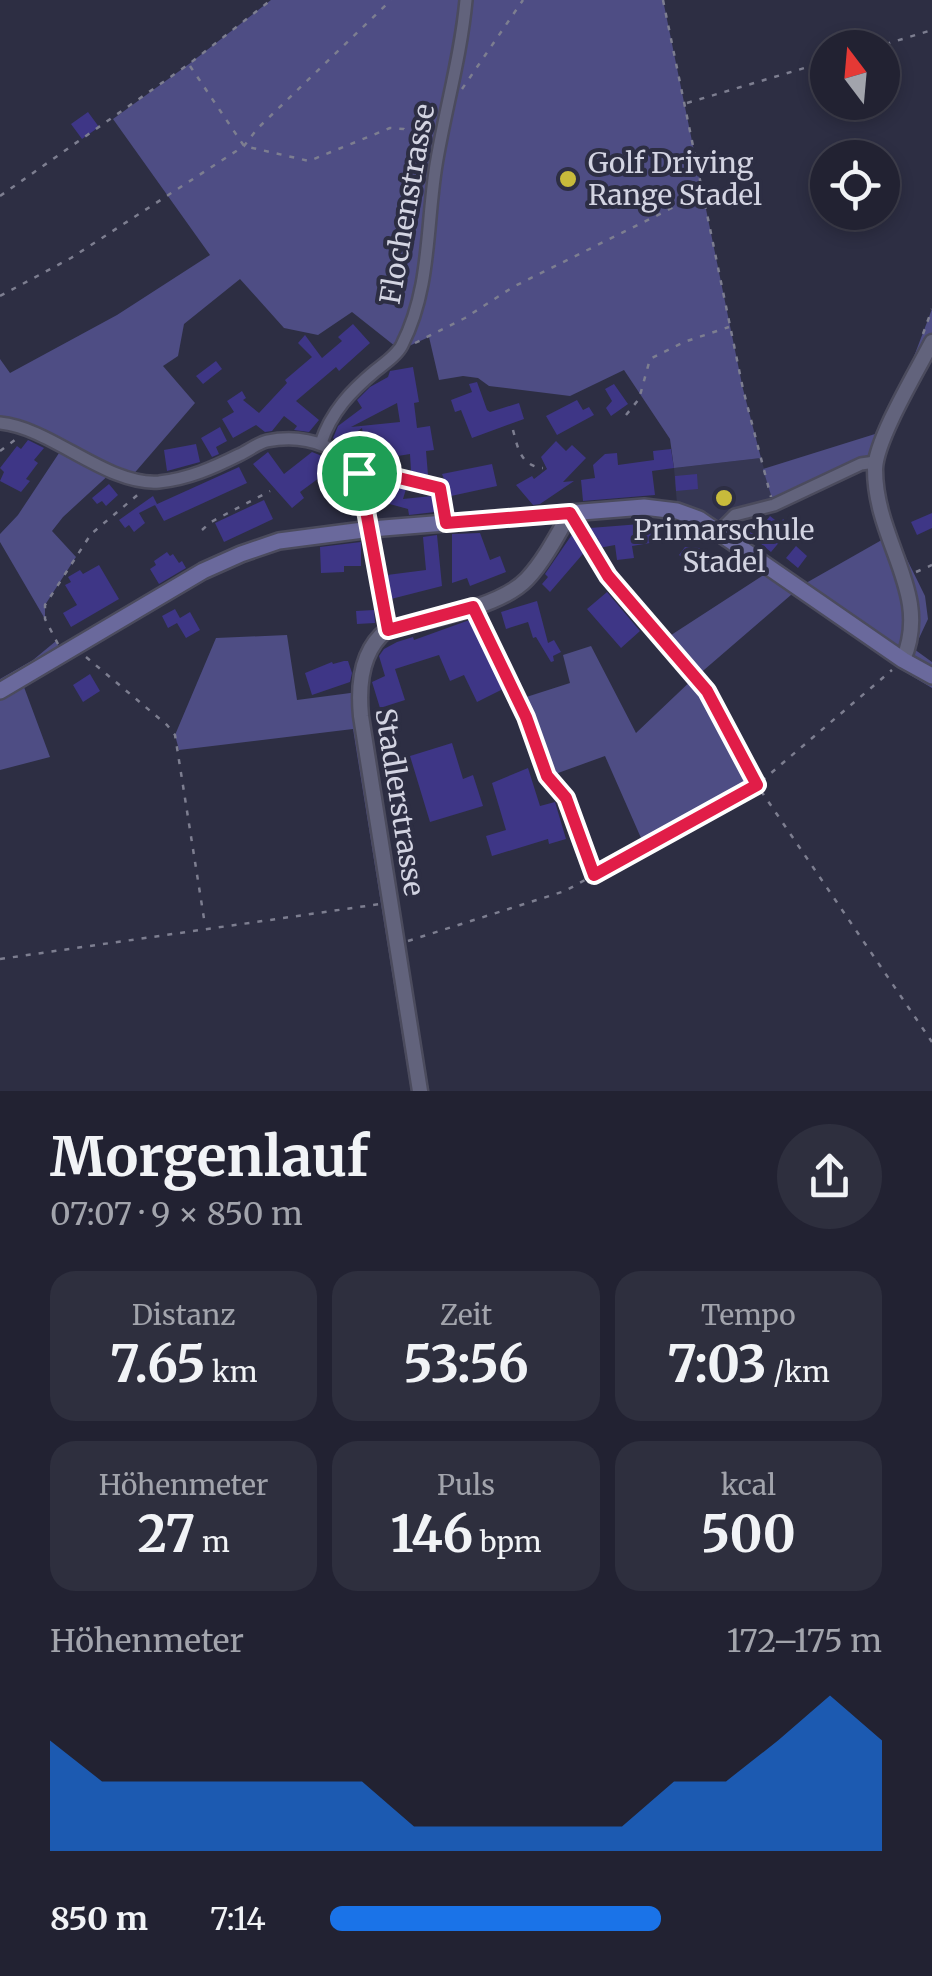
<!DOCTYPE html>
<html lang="de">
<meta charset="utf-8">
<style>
body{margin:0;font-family:Merriweather,serif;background:#2e2f3e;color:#f1f3f6;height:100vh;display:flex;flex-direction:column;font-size:38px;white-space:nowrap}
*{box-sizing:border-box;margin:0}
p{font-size:32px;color:#a2a4ac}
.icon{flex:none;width:55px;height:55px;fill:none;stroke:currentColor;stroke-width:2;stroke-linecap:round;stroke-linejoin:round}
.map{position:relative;height:1091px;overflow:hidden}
.sheet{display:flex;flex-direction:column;background:#222232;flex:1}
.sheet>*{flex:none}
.needle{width:65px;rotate:344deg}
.tools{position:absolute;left:810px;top:30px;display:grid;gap:20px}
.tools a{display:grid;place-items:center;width:90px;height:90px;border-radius:50%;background:#222232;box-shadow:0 5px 15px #0003,0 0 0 2px #3f3f4d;font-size:50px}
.pin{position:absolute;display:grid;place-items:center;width:85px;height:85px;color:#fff;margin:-42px;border:5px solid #fff;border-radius:50%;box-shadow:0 2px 10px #0007}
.round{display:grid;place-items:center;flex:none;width:105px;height:105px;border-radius:52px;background:#2e2f3e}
.overview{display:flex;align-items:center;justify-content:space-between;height:170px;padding:0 50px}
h1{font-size:55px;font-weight:700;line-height:75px}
.stats{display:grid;grid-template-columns:repeat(3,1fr);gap:15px;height:170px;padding:10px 50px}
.stats div{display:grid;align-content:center;border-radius:25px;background:#2e2f3e;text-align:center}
.stats b{font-size:50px;font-weight:700}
.stats small{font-size:28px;font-weight:400}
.stats p{font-size:28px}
.chart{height:280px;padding:20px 50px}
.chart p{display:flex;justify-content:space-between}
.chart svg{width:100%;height:180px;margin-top:10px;fill:#1a73e8;opacity:.7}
ul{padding:0 50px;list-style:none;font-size:32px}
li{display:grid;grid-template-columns:160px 120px 1fr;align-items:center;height:75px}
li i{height:25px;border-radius:12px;background:#1a73e8}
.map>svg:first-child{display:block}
.built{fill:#363753}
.green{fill:#4e4d84}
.building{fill:#3e3686;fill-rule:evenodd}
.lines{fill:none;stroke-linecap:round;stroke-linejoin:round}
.minor-casing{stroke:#4b4b5d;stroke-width:16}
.tertiary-casing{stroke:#4b4b5d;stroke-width:19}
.secondary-casing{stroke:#4b4b5d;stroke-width:20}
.path{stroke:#7d7e90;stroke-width:2.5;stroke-dasharray:5 8;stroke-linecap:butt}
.minor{stroke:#62637c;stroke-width:11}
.tertiary{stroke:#62637c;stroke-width:14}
.secondary{stroke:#6a699c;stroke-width:15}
.route-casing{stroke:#fff;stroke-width:20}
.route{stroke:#e11d48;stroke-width:12}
.poi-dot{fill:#c8bb3b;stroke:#2d2e43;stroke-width:4}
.labels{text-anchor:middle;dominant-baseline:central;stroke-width:8;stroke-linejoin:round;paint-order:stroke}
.poi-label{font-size:28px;fill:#d3d4e2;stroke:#2d2e43;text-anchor:start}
.street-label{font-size:28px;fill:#d3d4e2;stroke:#2d2e43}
</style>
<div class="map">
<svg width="932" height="1091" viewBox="0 0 932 1091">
<rect width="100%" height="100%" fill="#2d2e43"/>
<path class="built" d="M761 458 774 505 735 516 719 531 677 504 674 468Z"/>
<path class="green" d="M271 0H663L743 389 761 458 674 468 670 439 624 370 570 396 489 386 478 378 463 376 439 380 429 337 400 350 352 312 318 335 284 328 240 279 184 324 178 356 163 366 195 403 131 477 113 471 63 517 52 531 76 557 45 605V619L0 542V534L18 515 63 447 0 423V359L10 373 117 315 210 255 113 119 189 64Z
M932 309V342L875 462 774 505 763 469 875 434 913 359Z
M894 533 925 596 928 619 914 649 932 662V688L900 669 903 661 799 588 697 676 757 785 645 847 605 756 547 777 532 731 517 700 570 683 563 655 591 646 636 733 696 676 665 639 773 569 799 587Z
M287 635 297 700 358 692 365 741 374 749 429 1091H411L353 729 179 750 175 735 216 638Z
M56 641 64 654 21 679 50 757 0 770V679L33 660Z"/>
<path class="building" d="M88 112 99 127 82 139 71 124Z
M353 324 370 343 339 371 336 367 296 401 319 420 309 432 294 430 297 426 284 416 272 431 265 432 256 425 233 438 222 419 234 412 227 401 242 391 246 398 243 400 259 413 287 383 285 380 312 357 298 343 305 335 322 358 342 341 338 337Z
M216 361 222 369 203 384 196 376Z
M413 367 419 402 414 403 417 428 430 426 434 450 426 451 428 475 411 471 410 454 367 461 362 428 340 444 333 438 338 426 362 408 357 400 370 387 388 377 390 371ZM397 403 400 422 351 427Z
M477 382 487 410 490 412 519 403 524 419 472 438 461 410 455 412 451 400 472 392 469 384Z
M614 384 628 404 611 416 606 408 612 401 605 389Z
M577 400 583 410 589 407 594 415 557 435 546 416Z
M220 427 227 441 216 447 219 454 212 457 201 438Z
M28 440 44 448 34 460 38 463 26 479 30 481 21 492 0 481 4 472 0 468 17 446 21 449Z
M556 441 566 451 572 445 586 458 563 482 574 481 540 504 533 505 516 485 532 476 534 479 547 469 541 457Z
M196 444 200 462 167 471 164 450Z
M671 449 674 468 652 471 655 495 583 501 581 480 595 478 593 465 605 454 617 453 618 465 654 460 653 451Z
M268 452 284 474 312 452 327 458 334 467 300 492 304 498 292 508 253 464Z
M492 464 497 486 451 496 442 474Z
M239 467 247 483 164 521 155 505Z
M697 474 698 489 676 491 675 476Z
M375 482 406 489 403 499 432 496 435 512 409 515 408 509 375 500Z
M109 484 118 495 106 506 102 501 97 504 92 498Z
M153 496 157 504 139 513 145 523 134 532 129 525 125 528 119 520Z
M264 500 273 519 224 542 215 523Z
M932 513V528L917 535 911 522Z
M770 516 780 524 783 519 792 527 771 552 744 530 749 523 759 530Z
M653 523 656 542 632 546 634 558 617 560 615 545 599 548 598 538 593 544 590 528Z
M480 533 490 560 500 556 506 572 470 586 467 578 452 583V534Z
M573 533 588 548 550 592 542 584 548 577 545 574Z
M437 535 442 586 391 599 387 575 426 570 423 537Z
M361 542V566H344V572L321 573 320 547Z
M796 546 807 556 798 568 786 558Z
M685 547 699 548 706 556 692 565 679 555Z
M167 552 170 556 173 554 179 563 182 561 186 568 159 584 150 569 156 565 154 561Z
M99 565 119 599 71 627 63 613 77 605 65 585 71 582 68 577 80 570 83 574Z
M607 592 640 631 621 648 587 609Z
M537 601 548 643 554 640 561 652 553 656 554 661 551 662 536 637 533 638 528 622 506 629 501 612Z
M175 609 180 618 190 612 200 630 186 638 177 623 168 628 162 616Z
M374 610 375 623 357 624 356 611Z
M475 618 485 648 489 646 509 686 477 702 464 675 450 681 439 655 395 669 405 700 380 708 372 682 385 676 379 656 384 649 397 642 413 637 414 640Z
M344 661H348L352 673 350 682 312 695 305 673 332 662 333 664Z
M90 674 100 691 83 702 73 685Z
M452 743 463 779 473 775 483 806 430 822 410 756Z
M528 768 540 806 555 802 566 839 549 844 548 839 492 856 486 836 506 830 492 783Z"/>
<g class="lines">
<g class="minor-casing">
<path id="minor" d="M0 423C52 428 107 486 159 482 188 479 213 468 239 455 248 451 258 443 267 441 306 433 349 447 363 486L387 630
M321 443C331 412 351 391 375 371 385 363 397 355 402 345 431 288 426 227 436 165 445 110 461 56 466 0
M359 473 374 472 440 488 446 523
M719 531 735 515 774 505 861 464 875 462"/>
</g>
<g class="tertiary-casing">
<path id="tertiary" d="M903 660C932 593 875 542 875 469 876 439 917 371 932 342
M420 1091 361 716C358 685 361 650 387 630 425 620 500 608 527 579 544 561 558 534 570 513"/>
</g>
<g class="secondary-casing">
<path id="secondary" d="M0 691 203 571 241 554 279 541 371 529 644 507 677 511 699 519 903 660 932 676"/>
</g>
<path class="path" d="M663 0 743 389 771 497
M873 48 932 30
M190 66 244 146 309 161 390 128 404 129 426 153
M462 89 523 0
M687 103 828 61
M0 196 189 64 271 0
M0 296 71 258 244 146 257 129 391 0
M923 334 932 309
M415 343 465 318 513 287 704 192
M626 415 639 399 650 359 684 342 729 327
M513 430C518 449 521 466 543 468
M0 451 19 437
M577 525 608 575 707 691 757 785 932 1042
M202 530 211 522 270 491
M916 572 932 565
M478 618 526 717 547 777 567 798 594 873
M58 644 45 619V605L91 534 141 492
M86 657 167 725 175 735 205 925
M408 941 565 891 757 785 892 670
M0 959 380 904"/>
<use href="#minor" class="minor"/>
<use href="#tertiary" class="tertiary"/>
<use href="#secondary" class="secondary"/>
</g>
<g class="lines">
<g class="route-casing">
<path id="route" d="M374 472 440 488 446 523 570 513 608 576 707 691 757 785 594 875 566 798 547 776 526 717 473 607 388 630 359 473Z"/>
</g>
<use href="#route" class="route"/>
</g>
<g class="poi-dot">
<circle cx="568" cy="179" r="10"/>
<circle cx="724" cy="498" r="10"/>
</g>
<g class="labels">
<g class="poi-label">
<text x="588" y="163">Golf Driving<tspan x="588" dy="32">Range Stadel</tspan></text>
<text x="724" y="530" text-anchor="middle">Primarschule<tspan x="724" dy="32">Stadel</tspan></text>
</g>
<g class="street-label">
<text transform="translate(407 204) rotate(-80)">Flochenstrasse</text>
<text transform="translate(400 802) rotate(81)">Stadlerstrasse</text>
</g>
</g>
</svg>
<div class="tools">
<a><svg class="needle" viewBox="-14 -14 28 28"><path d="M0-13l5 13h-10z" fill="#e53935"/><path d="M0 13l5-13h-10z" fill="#a2a4ac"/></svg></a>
<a><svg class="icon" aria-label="locate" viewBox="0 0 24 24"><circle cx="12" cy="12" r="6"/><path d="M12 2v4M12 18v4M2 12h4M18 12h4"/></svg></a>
</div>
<div class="pin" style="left:359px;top:473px;background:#1e9e55"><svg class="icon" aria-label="arrive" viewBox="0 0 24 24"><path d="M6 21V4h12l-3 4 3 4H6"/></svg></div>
</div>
<section class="sheet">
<div class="overview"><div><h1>Morgenlauf</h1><p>07:07 · 9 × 850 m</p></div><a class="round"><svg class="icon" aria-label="share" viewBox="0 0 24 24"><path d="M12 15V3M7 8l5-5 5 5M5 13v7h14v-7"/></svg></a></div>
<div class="stats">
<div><p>Distanz</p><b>7.65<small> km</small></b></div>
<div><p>Zeit</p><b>53:56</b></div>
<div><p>Tempo</p><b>7:03<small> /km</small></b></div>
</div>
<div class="stats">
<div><p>Höhenmeter</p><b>27<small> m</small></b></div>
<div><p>Puls</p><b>146<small> bpm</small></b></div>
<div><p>kcal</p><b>500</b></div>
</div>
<div class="chart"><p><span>Höhenmeter</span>172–175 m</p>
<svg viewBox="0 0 160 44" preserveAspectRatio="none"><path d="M0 44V17L10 27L20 27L30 27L40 27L50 27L60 27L70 38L80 38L90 38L100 38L110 38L120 27L130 27L140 17L150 6L160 17V44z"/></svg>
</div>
<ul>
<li><b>850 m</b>7:14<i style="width:60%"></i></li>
</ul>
</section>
